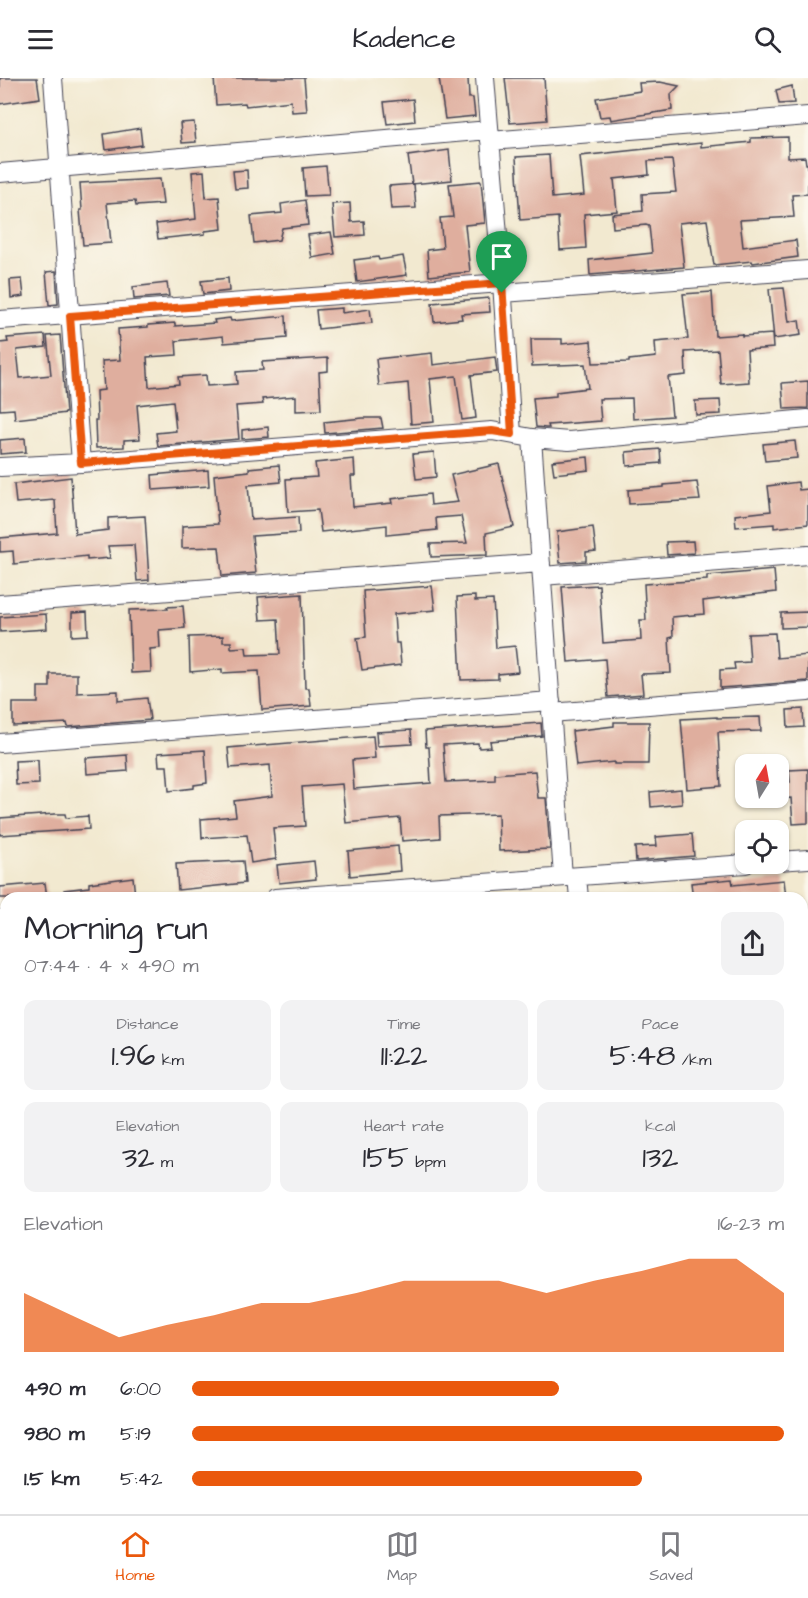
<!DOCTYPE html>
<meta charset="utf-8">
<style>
body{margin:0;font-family:"Architects Daughter",sans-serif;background:#f2f2f3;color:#2b2b33;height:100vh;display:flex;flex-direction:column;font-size:22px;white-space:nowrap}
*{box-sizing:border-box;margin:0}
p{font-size:20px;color:#7c7c81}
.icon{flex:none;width:33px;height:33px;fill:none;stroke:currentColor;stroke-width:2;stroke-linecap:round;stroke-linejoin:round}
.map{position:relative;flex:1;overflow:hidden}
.sheet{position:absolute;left:0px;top:814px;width:808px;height:622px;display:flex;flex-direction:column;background:#fff;border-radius:18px 18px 0 0;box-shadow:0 2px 4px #0004}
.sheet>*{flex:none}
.needle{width:39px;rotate:11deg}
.controls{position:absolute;left:735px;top:676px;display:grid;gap:12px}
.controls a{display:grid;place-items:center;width:54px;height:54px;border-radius:12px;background:#fff;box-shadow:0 2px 4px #0004;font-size:30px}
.pin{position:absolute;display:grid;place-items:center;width:51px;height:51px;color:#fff;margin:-62px -26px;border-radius:50% 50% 50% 0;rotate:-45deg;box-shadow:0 0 6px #0007}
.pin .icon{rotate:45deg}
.round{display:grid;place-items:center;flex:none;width:63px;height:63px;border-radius:12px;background:#f2f2f3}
.head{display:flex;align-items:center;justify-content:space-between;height:102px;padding:0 24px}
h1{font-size:33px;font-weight:600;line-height:45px}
.stats{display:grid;grid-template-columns:repeat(3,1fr);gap:9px;height:102px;padding:6px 24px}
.stats div{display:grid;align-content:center;border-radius:12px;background:#f2f2f3;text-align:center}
.stats b{font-size:30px;font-weight:600}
.stats small{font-size:16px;font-weight:400}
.stats p{font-size:16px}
.chart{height:168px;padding:12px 24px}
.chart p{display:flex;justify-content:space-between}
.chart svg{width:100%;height:108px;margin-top:6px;fill:#ea580c;opacity:.7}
ul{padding:0 24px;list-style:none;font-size:20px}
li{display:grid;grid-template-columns:96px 72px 1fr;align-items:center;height:45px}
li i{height:15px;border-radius:8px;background:#ea580c}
header{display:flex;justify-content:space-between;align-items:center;height:78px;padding:0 24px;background:#fff;font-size:27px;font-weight:600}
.menu{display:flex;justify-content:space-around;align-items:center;height:84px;border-top:2px solid #e1e1e2;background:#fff;font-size:16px;color:#7c7c81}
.menu a{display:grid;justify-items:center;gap:3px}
.menu .selected{color:#ea580c}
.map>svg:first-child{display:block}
.building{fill:#dfae9e}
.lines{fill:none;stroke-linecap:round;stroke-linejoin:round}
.minor-casing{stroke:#414051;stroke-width:20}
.major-casing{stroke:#414051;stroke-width:26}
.minor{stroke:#fff;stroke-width:18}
.major{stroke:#fff;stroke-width:24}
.route-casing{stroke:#fff;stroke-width:12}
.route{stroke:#ea580c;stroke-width:8}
</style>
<header><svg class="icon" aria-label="menu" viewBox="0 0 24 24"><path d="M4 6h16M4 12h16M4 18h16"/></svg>Kadence<svg class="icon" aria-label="search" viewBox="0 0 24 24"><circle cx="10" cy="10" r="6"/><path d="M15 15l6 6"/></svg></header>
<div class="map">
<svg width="808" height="1436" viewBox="0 0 808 1436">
<rect width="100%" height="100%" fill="#fbf7ec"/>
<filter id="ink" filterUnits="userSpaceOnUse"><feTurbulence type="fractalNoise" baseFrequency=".0167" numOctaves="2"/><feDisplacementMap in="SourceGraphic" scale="12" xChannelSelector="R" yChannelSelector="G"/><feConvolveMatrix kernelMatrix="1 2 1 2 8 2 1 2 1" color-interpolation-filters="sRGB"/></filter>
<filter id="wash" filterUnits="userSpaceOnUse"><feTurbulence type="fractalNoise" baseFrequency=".008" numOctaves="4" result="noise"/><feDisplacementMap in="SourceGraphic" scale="24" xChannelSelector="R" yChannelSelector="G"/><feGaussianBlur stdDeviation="1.35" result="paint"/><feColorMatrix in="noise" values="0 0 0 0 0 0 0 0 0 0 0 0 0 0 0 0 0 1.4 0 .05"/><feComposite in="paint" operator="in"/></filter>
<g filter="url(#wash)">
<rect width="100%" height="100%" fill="#f2e9d0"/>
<g id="blocks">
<path class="building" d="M0 0H37L40 20 0 26Z
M214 0H304L307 33 292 34 291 23 246 28 245 25 216 27Z
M439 0H468L469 20H473L475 38 445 41Z
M505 0H544L547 42 510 45Z
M660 4 679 8 671 16 672 32 611 42 610 38 600 39 596 20 640 13 639 5Z
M792 8 794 25 779 26 776 12Z
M413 21 415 43 387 46 384 24Z
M194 44 196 64 182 65 180 45Z
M140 50 142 67 106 72 104 56Z
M788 59V80L805 79 806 86H808V116L792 117 794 139 740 142 743 169 796 162 798 179 753 185 752 183 714 187 707 142 679 145 684 189 590 197 589 182 652 175 649 148 646 147 613 150 612 136 643 133 642 116 676 114 672 82 648 83 649 97 614 101 617 133 584 136 586 170 560 172 558 139 520 142 516 79 549 77 552 120 584 117 580 78 701 65V69L751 64V60Z
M449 72 452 102 412 106 408 78Z
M326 88 329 117 305 118 303 90Z
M247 92 248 110 235 111 233 93Z
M204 93 206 120 219 119 222 151 205 153V156L158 161 156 146 196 141 192 94Z
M160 101 163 126 136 128 135 123 107 125 111 165 83 167 80 132H82L80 105Z
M481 103 485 145 465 147 470 194 429 198 427 172 443 170 440 140 453 139 449 106Z
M414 106 416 130 391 131 389 108Z
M305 122 308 147 282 150 279 162 254 165 251 138 282 135 281 126Z
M350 125 351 144 364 143 365 157 335 159 332 126Z
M331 154 335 176 312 180 308 157Z
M403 178 407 197 357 204 354 182 378 179 379 182Z
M56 193 58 226 49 227 46 194Z
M228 200 229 213 203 216 201 203Z
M22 201 24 218 11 220 10 202Z
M167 205 169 218 134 221 133 209Z
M784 210 789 244 799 242 801 257 774 261 769 211Z
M712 214 715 258 742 256V258L772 256 773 270 747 272 749 304 721 306 718 272 685 274 686 297 668 299 672 338 633 341 632 320 599 321 601 343 548 347 549 350H546L536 349 533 320 556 318V314L588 310 585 286 532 288 531 261H562V266L591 263 593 285 629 284V282L656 279 655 264 688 261 683 216Z
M489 220 490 234 461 236 462 241 434 244 432 225Z
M342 230V235L370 231 372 245 318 251 316 232Z
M286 238 287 260 224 265 223 258 176 263 177 277 147 279 149 309 179 306 178 299 206 297 207 308 237 306 236 294 263 292 262 284 328 280V293L319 294 321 332 296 333V318L262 321 263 326 236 328 239 361 158 368 156 355 176 353 173 323 137 327 140 361 124 362V369L96 370 95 342H97L96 313 104 312 102 283 120 282 118 251 148 249V247L175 245V248L215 245 214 242 230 240 231 243Z
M45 257 46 269 17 272 20 300 51 297 47 258 60 257 66 335 15 341 14 331 0 332V265L8 264 7 260Z
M432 275 433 287 495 279 497 294 471 297 476 340 462 342 456 298 430 301 434 344 411 346 408 305 379 308 376 281Z
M808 303V330L784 331 782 305Z
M720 322 721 336 696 337 695 323Z
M363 340H381L383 350 325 355 324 344Z
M268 349 269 359 242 361V352Z
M25 360 26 374 0 376V362Z
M795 363 797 380 765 383 763 366Z
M660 371 661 385 627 388 626 374Z
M434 374 436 399 416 401 413 376Z
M588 379 589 392 554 396 552 383Z
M354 381 355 398H351L353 429 392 425 391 421 430 416 431 427 458 424 451 397 499 386 514 449 486 455 487 477 431 479 430 466 467 465 461 438 436 440 437 452 387 457V447L321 454 318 432 288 434 286 401 317 399 315 385Z
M279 387 281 404 248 407 251 442 298 439 299 455 252 458 256 495 222 498 219 469 182 470V448L218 446 214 397 249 393V390Z
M208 392 209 408 153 412 152 397Z
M71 399 75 456 108 452V440L145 438 149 502 137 503 134 467 108 468 110 480 87 482V478L14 486 13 473 0 474V460L57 455 55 422 16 425 14 406Z
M697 404 700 422 629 426 628 412 664 409V407Z
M798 404 799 412 808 411V446L774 450V446L736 449 735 437 771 433 768 408Z
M593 449 596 473 586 474V483L560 485 557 454Z
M693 463 694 475 667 477 666 464Z
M774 492 776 514 703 523 704 536 672 539 673 559 669 560 671 595 641 596 643 616 608 619 605 581 568 584 562 509 599 507 603 565 641 562 640 542H646L644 506 707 502V498Z
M432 508 435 532 394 536 396 565H399L401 587 362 592 357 560 366 559 363 513Z
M302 516 305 610H309L311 628 262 632 259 593 222 595V591L190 594 189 559 223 558V564H231V570L246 569 247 577 280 576 278 541 260 542 258 519Z
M475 518V523L493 522 496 570 515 568 518 594 498 596V601L461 602 457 519Z
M183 528 185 550 159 552 160 570 150 571 151 594 131 595 129 532 168 531 167 529Z
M87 534 88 557 72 558V535Z
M808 534V549L781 550V535Z
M46 536 47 551 0 554V539Z
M775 555 777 580 808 577V603L720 610V592L735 591 734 585 750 584 748 556Z
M50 596H77V615L118 613V623L147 620 150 642 68 649 67 645 13 648V625H38V609H50Z
M803 631 804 649 788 650 787 632Z
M717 639V640L760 639 761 653 718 654 721 708 687 711 681 641Z
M614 644H649L648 686H614V684L576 688 572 653 614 648Z
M541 645 542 658 490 663 491 669 479 670 478 665 443 667 446 704 495 702V696L535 693 538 720H546L550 771 499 773 498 736 439 738 440 760 402 763 400 740 346 745 342 706 302 709 305 748 273 750 276 781 251 785 247 757 202 760 201 741 236 738 234 723 272 718 270 687 230 690 228 670 373 658 375 680 352 682 354 711 431 705 429 669H426L425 653Z
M411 652 412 666 377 668 376 654Z
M205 672 207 705 194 707V710L169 713 167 688H159L158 675Z
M127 677 128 693 87 696 86 680Z
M38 682 39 706 16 707 15 683Z
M808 691V745L793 746 791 720 778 721V705L790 704 789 692Z
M681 711 682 726 651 729 650 714Z
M55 736H65L66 740 88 738 89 751 0 757V740Z
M692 756 694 778 636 783 635 769 657 768 656 759Z
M398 768 400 793 350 798 348 773Z
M243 783 245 805 178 812 176 786Z
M314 783 316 801 279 805 277 787Z
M133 799 135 818 120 820H64V812L89 809V805Z
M732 801 733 807 784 802 786 820H693L691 805Z
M45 805 47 820H0V809Z"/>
</g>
</g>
<g filter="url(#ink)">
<use href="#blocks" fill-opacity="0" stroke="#414051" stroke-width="1.5"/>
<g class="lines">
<g class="minor-casing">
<path id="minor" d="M53 0 81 385
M485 0 502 205 512 356
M490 63 808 38
M0 95 489 52
M503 215 808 192
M0 242 502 205
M532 360 563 799
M0 389 81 385 492 353 532 360 569 363 808 341
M542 498 808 477
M0 526 541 485
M551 635 808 614
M0 665 551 623
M778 783 808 781
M577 799 579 820
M275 820 746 786
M0 841H6
M802 957H808
M0 1020 6 1019
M802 1356H808
M0 1362H6
M366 1431V1436
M729 1431V1436"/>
</g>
<g class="major-casing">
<path id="major" d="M802 1148H808
M0 1153H6
M802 1179H808
M0 1182H6"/>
</g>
<use href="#minor" class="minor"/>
<use href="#major" class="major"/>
</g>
</g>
<g class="lines" filter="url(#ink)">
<g class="route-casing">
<path id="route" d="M502 205 512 356 492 353 81 385 70 238Z"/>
</g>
<use href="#route" class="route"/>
</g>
</svg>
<div class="controls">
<a><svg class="needle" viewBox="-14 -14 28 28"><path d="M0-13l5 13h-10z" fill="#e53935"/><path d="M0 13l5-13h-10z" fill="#7c7c81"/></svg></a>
<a><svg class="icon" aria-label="locate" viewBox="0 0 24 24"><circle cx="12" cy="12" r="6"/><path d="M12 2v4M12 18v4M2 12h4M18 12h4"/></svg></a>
</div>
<div class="pin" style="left:502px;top:215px;background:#1e9e55"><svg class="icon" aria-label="arrive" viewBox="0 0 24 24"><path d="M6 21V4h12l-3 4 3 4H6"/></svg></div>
<section class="sheet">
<div class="head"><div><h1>Morning run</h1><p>07:44 · 4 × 490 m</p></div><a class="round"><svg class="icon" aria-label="share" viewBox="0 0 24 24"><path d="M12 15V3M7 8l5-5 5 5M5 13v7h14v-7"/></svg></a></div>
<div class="stats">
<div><p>Distance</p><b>1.96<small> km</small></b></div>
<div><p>Time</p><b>11:22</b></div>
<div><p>Pace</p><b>5:48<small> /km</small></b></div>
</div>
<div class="stats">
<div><p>Elevation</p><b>32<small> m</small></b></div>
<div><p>Heart rate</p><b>155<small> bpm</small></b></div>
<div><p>kcal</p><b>132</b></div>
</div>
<div class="chart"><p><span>Elevation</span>16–23 m</p>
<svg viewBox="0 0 160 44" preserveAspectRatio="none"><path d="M0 44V20L10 29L20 38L30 33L40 29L50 24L60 24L70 20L80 15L90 15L100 15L110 20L120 15L130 11L140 6L150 6L160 20V44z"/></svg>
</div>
<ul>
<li><b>490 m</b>6:00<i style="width:62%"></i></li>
<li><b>980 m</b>5:19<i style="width:100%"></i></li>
<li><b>1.5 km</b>5:42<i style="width:76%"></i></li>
</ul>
</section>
</div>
<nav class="menu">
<a class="selected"><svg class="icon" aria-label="home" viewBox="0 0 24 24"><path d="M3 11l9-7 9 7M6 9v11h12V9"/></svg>Home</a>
<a><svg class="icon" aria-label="map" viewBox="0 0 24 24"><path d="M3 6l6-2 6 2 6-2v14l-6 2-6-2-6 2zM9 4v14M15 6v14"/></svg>Map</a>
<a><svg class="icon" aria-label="saved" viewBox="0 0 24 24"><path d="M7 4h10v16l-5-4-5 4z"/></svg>Saved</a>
</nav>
